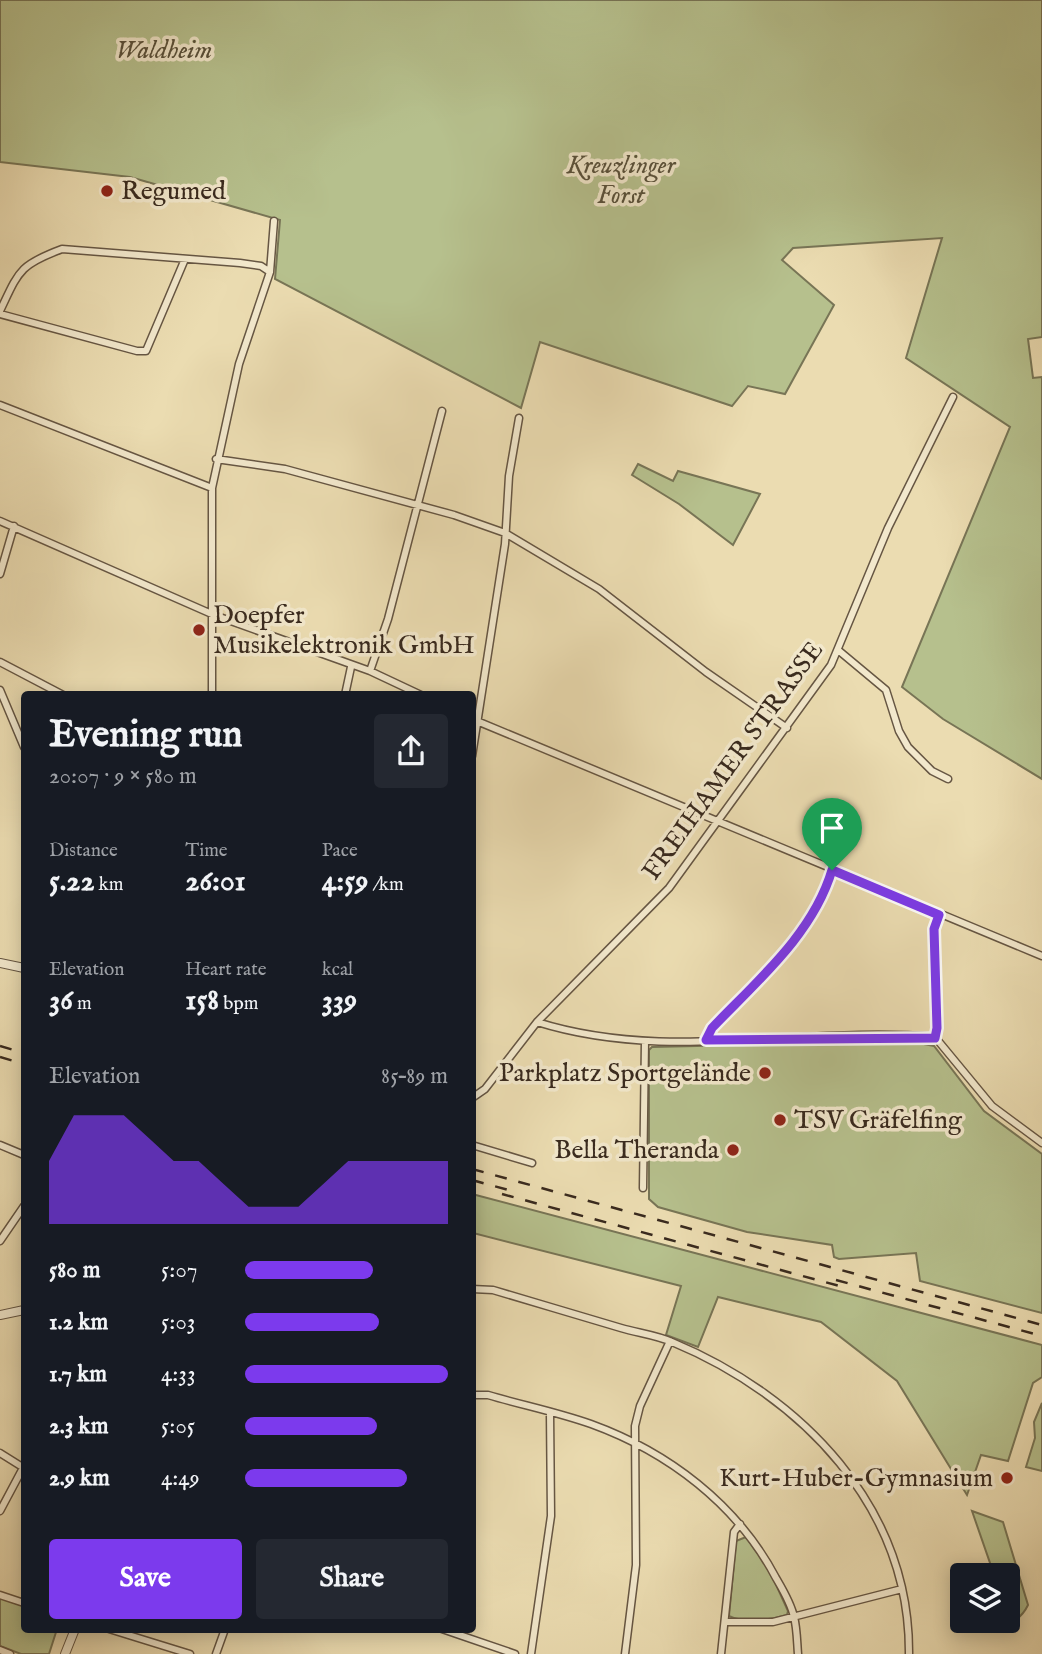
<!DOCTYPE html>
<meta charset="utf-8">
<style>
body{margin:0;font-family:"IM FELL English",serif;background:#242831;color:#f1f3f6;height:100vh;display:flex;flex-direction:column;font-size:26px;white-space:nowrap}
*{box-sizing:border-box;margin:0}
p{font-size:23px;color:#9ea1a6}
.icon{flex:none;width:38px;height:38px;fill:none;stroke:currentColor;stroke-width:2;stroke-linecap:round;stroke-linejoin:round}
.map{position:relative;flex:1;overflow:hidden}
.details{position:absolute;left:21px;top:691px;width:455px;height:942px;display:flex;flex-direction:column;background:#171b24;border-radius:7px;box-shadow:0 4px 18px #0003}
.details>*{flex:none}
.fabs{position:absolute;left:950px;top:1563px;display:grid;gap:14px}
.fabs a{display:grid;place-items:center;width:70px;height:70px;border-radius:7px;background:#171b24;box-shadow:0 4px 18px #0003;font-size:35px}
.pin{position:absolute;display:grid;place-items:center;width:60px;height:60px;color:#fff;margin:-72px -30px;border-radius:50% 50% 50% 0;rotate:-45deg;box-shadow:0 0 7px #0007}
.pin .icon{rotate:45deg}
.round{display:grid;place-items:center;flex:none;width:74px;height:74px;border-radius:7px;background:#242831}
.headline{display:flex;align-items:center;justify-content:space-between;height:119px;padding:0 28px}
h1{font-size:38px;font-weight:700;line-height:52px}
.stats{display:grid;grid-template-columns:repeat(3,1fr);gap:10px;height:119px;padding:7px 28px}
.stats div{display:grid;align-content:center}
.stats b{font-size:30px;font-weight:700}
.stats small{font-size:19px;font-weight:400}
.stats p{font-size:19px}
.chart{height:196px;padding:14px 28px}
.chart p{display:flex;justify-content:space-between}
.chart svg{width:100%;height:126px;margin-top:7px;fill:#7c3aed;opacity:.7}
.cta{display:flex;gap:14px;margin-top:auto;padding:14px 28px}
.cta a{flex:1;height:80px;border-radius:7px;background:#7c3aed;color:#fff;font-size:28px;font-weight:700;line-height:80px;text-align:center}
.cta a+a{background:#242831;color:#f1f3f6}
ul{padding:0 28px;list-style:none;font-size:23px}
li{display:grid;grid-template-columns:112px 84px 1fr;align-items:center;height:52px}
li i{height:18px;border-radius:9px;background:#7c3aed}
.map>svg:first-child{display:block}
.green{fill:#b6c08d;stroke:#787556;stroke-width:2}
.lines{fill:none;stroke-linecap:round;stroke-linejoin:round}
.minor-casing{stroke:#665643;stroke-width:9}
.tertiary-casing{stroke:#665643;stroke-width:10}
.minor{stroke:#f2e8cc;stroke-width:6}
.tertiary{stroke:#f2e8cc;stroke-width:8}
.rail{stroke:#392a1e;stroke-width:2.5;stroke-dasharray:12 12;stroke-linecap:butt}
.route-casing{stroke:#fff;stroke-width:14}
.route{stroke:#7c3aed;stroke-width:9}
.poi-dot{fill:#8f2418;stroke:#f2e8cc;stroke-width:2.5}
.labels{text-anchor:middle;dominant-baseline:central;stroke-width:7;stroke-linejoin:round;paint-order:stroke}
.park-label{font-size:26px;font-style:italic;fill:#58503a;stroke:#f2e8cc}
.poi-label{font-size:26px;fill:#392a1e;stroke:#f2e8cc;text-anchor:start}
.street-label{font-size:26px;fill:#392a1e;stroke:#f2e8cc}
</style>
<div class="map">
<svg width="1042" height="1654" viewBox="0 0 1042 1654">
<rect width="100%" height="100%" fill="#ebdcb1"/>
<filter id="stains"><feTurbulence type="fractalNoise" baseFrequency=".00286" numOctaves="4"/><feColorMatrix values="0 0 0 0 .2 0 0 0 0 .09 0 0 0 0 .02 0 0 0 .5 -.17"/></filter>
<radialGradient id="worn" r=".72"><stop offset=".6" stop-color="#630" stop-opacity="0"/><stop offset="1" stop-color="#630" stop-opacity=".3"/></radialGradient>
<path class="green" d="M0 0H1042V337L1028 339 1033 378 1042 377V779L943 719 902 687 1010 427 906 358 942 238 793 248 782 260 834 305 785 394 748 386 732 406 540 342 521 408 275 279 280 220 130 177 0 162Z
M638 464 673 481 678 471 760 494 733 545 679 504 632 475Z
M908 1041 934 1046 984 1111 1042 1154V1313L920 1281 916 1253 839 1259 834 1257 832 1245 747 1232 658 1207 649 1199V1050L652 1047Z
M472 1194 1042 1345V1377L1033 1383 1008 1461 981 1455 967 1495 897 1381 821 1322 718 1297 698 1347 666 1335 681 1286 473 1233Z
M1042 1403V1471L1026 1467 1035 1438 1034 1422Z
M972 1511 1003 1522 1028 1605C1019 1624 1004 1625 985 1629L986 1621 1008 1620V1575H989L990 1563Z
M746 1537 769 1569 788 1611 787 1615C770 1620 745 1624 729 1616L736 1541Z
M0 1598 24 1606V1629H57L49 1654H21L0 1646Z"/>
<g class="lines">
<g class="minor-casing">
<path id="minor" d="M0 311C19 271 19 265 62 249L240 263 261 266 270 272
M0 314 137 351H146L185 259
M0 405 212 488
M216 459 285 469 454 515 505 533 599 589 706 672 787 728
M0 521 214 615 370 671 421 695
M0 574 14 526
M838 650 886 690 899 731 908 747 932 771 948 779
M0 662 63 695
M370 671 388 619 442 411
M0 690 24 747
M212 695V488L239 364 270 272 274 221
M345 695 351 667
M472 719 1042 956
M472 756 505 544 509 476 519 418
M537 1022C667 1063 802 1026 935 1037
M935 1037 992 1106 1042 1143
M935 1037 938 1028 935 929 939 915
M706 1040 712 1028C757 981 813 934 832 870
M472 1098 485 1089 537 1022 669 888 831 665 888 528 953 397
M0 1145 24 1155
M472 1145 532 1163
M643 1188 645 1041
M0 1241 24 1206
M472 1289 493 1290C536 1303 578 1315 621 1328 638 1333 656 1335 672 1342 802 1396 910 1507 909 1654
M472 1395H488C522 1405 557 1412 591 1424 668 1452 737 1504 776 1578 783 1590 791 1603 794 1617 797 1628 797 1642 798 1654
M0 1453 24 1468
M0 1511 24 1466
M0 1595 24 1603
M725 1622H773L902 1589
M109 1629 190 1654
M442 1629 515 1654
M0 1650 10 1654
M216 1654 225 1629
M531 1654 551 1516 550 1413
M625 1654 636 1565 635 1426 640 1406 670 1341
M721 1654 734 1532 740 1524"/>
</g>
<g class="tertiary-casing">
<path id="tertiary" d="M0 963 24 968
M0 1315 24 1310
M65 1654 75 1629"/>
</g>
<use href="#minor" class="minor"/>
<use href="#tertiary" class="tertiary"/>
<path class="rail" d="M0 1046 24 1053
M0 1057 24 1064
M472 1169 1042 1325
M472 1180 512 1191
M502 1194 843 1287
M836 1280 1042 1336"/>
</g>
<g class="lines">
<g class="route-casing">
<path id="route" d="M832 870 939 915 934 929 937 1028 935 1038 706 1040 712 1028C757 981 813 934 832 870Z"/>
</g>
<use href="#route" class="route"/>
</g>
<g class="poi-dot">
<circle cx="107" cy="191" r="7"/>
<circle cx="199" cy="630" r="7"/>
<circle cx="765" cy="1073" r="7"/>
<circle cx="780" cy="1120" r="7"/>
<circle cx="733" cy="1150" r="7"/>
<circle cx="1007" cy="1478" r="7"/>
</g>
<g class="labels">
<g class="park-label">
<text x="164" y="50">Waldheim</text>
<text x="621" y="165">Kreuzlinger<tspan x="621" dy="30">Forst</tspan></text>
</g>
<g class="poi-label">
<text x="121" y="191">Regumed</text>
<text x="213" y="615">Doepfer<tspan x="213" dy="30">Musikelektronik GmbH</tspan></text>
<text x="751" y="1073" text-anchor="end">Parkplatz Sportgelände</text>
<text x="794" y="1120">TSV Gräfelfing</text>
<text x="719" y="1150" text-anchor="end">Bella Theranda</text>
<text x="993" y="1478" text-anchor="end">Kurt-Huber-Gymnasium</text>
</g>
<g class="street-label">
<text transform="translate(733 761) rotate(-54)">FREIHAMER STRASSE</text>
</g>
</g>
<rect width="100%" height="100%" filter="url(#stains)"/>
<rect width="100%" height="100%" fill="url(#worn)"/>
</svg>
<div class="fabs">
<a><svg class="icon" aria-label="layers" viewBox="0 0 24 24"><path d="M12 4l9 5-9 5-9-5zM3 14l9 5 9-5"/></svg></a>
</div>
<div class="pin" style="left:832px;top:870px;background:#1e9e55"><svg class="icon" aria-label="arrive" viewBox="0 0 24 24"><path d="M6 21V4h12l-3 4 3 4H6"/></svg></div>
<section class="details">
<div class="headline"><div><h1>Evening run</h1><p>20:07 · 9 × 580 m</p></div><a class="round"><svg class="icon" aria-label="share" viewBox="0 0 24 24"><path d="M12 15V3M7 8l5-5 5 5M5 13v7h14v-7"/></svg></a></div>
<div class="stats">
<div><p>Distance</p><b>5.22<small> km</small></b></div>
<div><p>Time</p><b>26:01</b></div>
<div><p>Pace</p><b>4:59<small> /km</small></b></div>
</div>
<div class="stats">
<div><p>Elevation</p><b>36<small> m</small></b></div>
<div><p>Heart rate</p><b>158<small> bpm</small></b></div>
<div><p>kcal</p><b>339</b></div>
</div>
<div class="chart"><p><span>Elevation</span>85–89 m</p>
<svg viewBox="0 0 160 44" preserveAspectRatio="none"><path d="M0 44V22L10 6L20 6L30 6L40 14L50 22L60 22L70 30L80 38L90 38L100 38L110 30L120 22L130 22L140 22L150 22L160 22V44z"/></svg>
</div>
<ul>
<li><b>580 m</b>5:07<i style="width:63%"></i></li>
<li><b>1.2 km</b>5:03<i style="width:66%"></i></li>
<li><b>1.7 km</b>4:33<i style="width:100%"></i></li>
<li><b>2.3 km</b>5:05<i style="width:65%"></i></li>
<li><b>2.9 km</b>4:49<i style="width:80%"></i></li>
</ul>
<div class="cta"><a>Save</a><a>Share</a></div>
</section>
</div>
